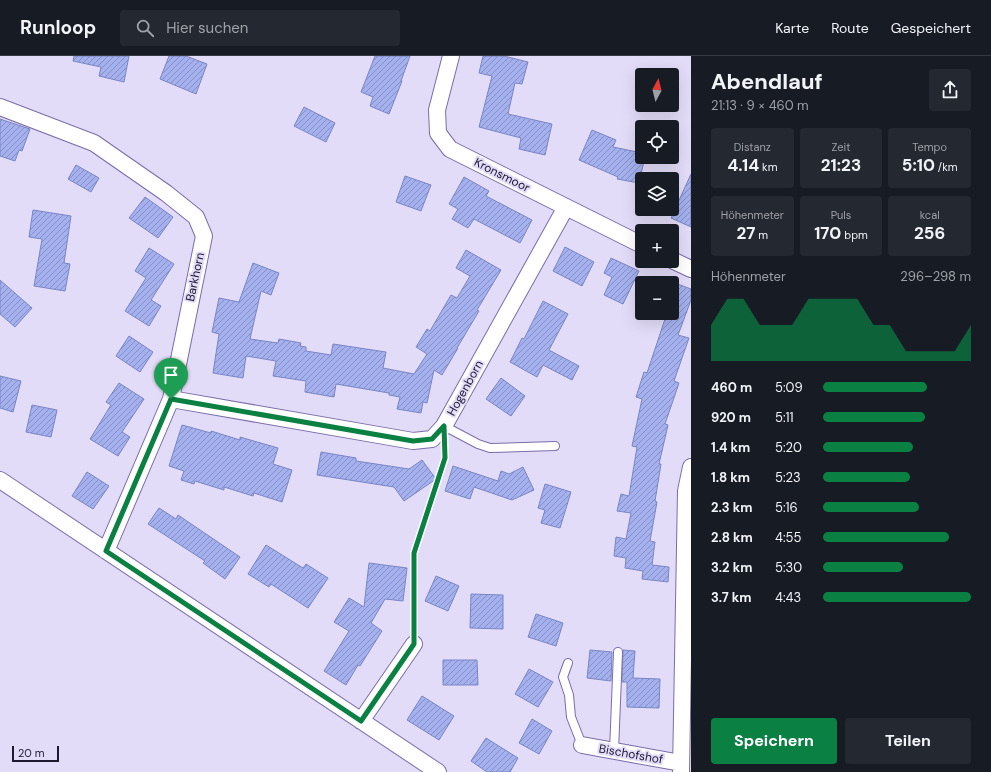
<!DOCTYPE html>
<html lang="de">
<meta charset="utf-8">
<style>
body{margin:0;font-family:"DM Sans",sans-serif;background:#242831;color:#f1f3f6;height:100vh;display:flex;flex-direction:column;font-size:15px;white-space:nowrap}
*{box-sizing:border-box;margin:0}
p{font-size:13px;color:#9ea1a6}
.icon{flex:none;width:22px;height:22px;fill:none;stroke:currentColor;stroke-width:2;stroke-linecap:round;stroke-linejoin:round}
.map{position:relative;flex:1;overflow:hidden}
.side{display:flex;flex-direction:column;background:#171b24;width:300px}
.side>*{flex:none}
.needle{width:26px;rotate:7deg}
.tools{position:absolute;left:635px;top:12px;display:grid;gap:8px}
.tools a{display:grid;place-items:center;width:44px;height:44px;border-radius:4px;background:#171b24;box-shadow:0 4px 16px #0002;font-size:20px}
.scale{position:absolute;left:12px;bottom:10px;width:47px;box-sizing:border-box;padding-left:4px;border:2px solid #1f1831;border-top:0;font-size:11px;line-height:14px;white-space:nowrap;color:#1f1831;-webkit-text-stroke:3px #e2dcf8;paint-order:stroke}
.pin{position:absolute;display:grid;place-items:center;width:34px;height:34px;color:#fff;margin:-41px -17px;border-radius:50% 50% 50% 0;rotate:-45deg;box-shadow:0 0 4px #0007}
.pin .icon{rotate:45deg}
.round{display:grid;place-items:center;flex:none;width:42px;height:42px;border-radius:4px;background:#242831}
.overview{display:flex;align-items:center;justify-content:space-between;height:68px;padding:0 20px}
h1{font-size:22px;font-weight:700;line-height:30px}
.metrics{display:grid;grid-template-columns:repeat(3,1fr);gap:6px;height:68px;padding:4px 20px}
.metrics div{display:grid;align-content:center;border-radius:4px;background:#242831;text-align:center}
.metrics b{font-size:17px;font-weight:700}
.metrics small{font-size:11px;font-weight:400}
.metrics p{font-size:11px}
.chart{height:112px;padding:8px 20px}
.chart p{display:flex;justify-content:space-between}
.chart svg{width:100%;height:72px;margin-top:4px;fill:#0b8043;opacity:.7}
.button{display:flex;gap:8px;margin-top:auto;padding:8px 20px}
.button a{flex:1;height:46px;border-radius:4px;background:#0b8043;color:#fff;font-size:16px;font-weight:700;line-height:46px;text-align:center}
.button a+a{background:#242831;color:#f1f3f6}
ul{padding:0 20px;list-style:none;font-size:13px}
li{display:grid;grid-template-columns:64px 48px 1fr;align-items:center;height:30px}
li i{height:10px;border-radius:5px;background:#0b8043}
header{display:flex;align-items:center;gap:24px;box-sizing:border-box;height:56px;padding:0 20px;background:#171b24;border-bottom:1px solid #363941}
header strong{font-size:19px}
nav{display:flex;gap:22px;margin-inline-start:auto;font-size:14px}
.search{width:280px;height:36px;background:#242831;display:flex;align-items:center;gap:10px;box-sizing:border-box;padding:0 14px;border-radius:4px;color:#9ea1a6;font-size:15px}
main{display:flex;flex:1;min-height:0}
.map>svg:first-child{display:block}
.building{fill:url(#building-hatch);stroke:#7a85c5}
.lines{fill:none;stroke-linecap:round;stroke-linejoin:round}
.service-casing{stroke:#7c6caa;stroke-width:10}
.minor-casing{stroke:#7c6caa;stroke-width:18}
.path{stroke:#9c96b1;stroke-width:2.5;stroke-dasharray:4 2;stroke-linecap:butt}
.service{stroke:#fff;stroke-width:8}
.minor{stroke:#fff;stroke-width:16}
.route-casing{stroke:#fff;stroke-width:8}
.route{stroke:#0b8043;stroke-width:5}
.labels{text-anchor:middle;dominant-baseline:central;stroke-width:4;stroke-linejoin:round;paint-order:stroke}
.street-label{font-size:12px;fill:#1f1831;stroke:#e2dcf8}
</style>
<header>
<strong>Runloop</strong>
<div class="search"><svg class="icon" aria-label="search" viewBox="0 0 24 24"><circle cx="10" cy="10" r="6"/><path d="M15 15l6 6"/></svg>Hier suchen</div>
<nav><a>Karte</a><a>Route</a><a>Gespeichert</a></nav>
</header>
<main>
<div class="map">
<svg width="691" height="716" viewBox="0 0 691 716">
<defs>
<pattern id="building-hatch" width="6" height="6" patternUnits="userSpaceOnUse"><rect width="6" height="6" fill="#a4b1ee"/><path d="M-1 1l2-2M0 6l6-6M5 7l2-2" fill="none" stroke="#858fc1"/></pattern>
</defs>
<rect width="100%" height="100%" fill="#e2dcf8"/>
<path class="building" d="M74 0H129L124 26 99 20 101 11 73 5Z
M169 0H186L207 8 196 38 160 23Z
M375 0H410L401 25H402L389 58 370 50 373 41 361 36Z
M483 0H504L528 6 522 28 515 27 508 58 552 68 545 99 519 93 521 82 479 71 492 20 479 17Z
M304 51 335 67 326 86 294 70Z
M0 63 30 73 22 95 19 94 15 105 0 100Z
M592 74 616 84 613 91 642 97V101H645L639 127 617 123 618 121 579 104Z
M76 109 99 122 91 136 68 123Z
M691 118V171L671 162Z
M405 120 431 129 421 155 396 146Z
M464 121 489 135 486 140 532 164 520 187 474 163 468 172 452 163 458 153 449 148Z
M145 141 173 161 158 182 129 162Z
M33 154 71 160 64 207 70 208 65 235 34 230 42 183 29 181Z
M565 191 594 206 582 230 553 215Z
M149 192 174 208 151 244 161 250 149 270 125 255 146 222 135 215Z
M466 194 501 214 477 254 479 255 457 292H458L442 319 434 314 427 347 423 346 421 357 397 353 400 341 389 339V337L336 328 334 341 305 336 306 325 273 320 276 305 246 300 243 322 213 317 219 278 212 276 219 242 239 246 253 207 279 217 271 239 261 235 250 283 278 287 279 283 301 287 300 290 306 291V295L331 299 333 288 386 296 383 312 414 318 427 298 416 291 427 273 430 275 451 239 457 242 470 220 456 212Z
M611 202 639 215 623 248 604 239 612 221 604 217Z
M0 224 32 252 15 271 0 258Z
M672 226 691 233V244L678 279 689 282 674 325 679 327 665 368 668 369 659 408H661L655 445 657 446 650 485 655 486 652 509 669 511 668 526 642 523 643 515 625 512 626 502 614 500 616 481 626 483 631 457 617 455 621 438 629 440 637 391 632 390 642 343 636 341 644 316 647 317 667 257H672Z
M543 245 568 258 549 294 579 310 572 324 543 309 537 321 510 306 522 282 524 283Z
M129 280 153 296 140 316 116 300Z
M0 320 21 325 13 356 0 352Z
M501 322 525 340 511 360 486 343Z
M119 327 144 343 122 376 130 381 118 400 90 383 111 349 106 346Z
M32 349 57 354 51 381 26 376Z
M182 369 211 377V375L240 384V381L278 392 273 408 292 414 282 446 254 437 253 440 224 431V434L195 425 194 428 181 424 184 415 169 410Z
M321 396 356 402V405L409 413 422 404 436 423 404 445 394 431 317 419Z
M453 410 498 425 501 415 509 418 523 411 534 434 512 444 474 431 470 443 445 435Z
M87 416 109 430 93 453 72 440Z
M545 428 571 436 560 472 541 467 545 454 538 452Z
M159 452 176 463 178 459 240 501 225 523 203 507 205 505 148 468Z
M266 489 303 512 306 508 328 522 308 552 271 528 269 531 248 518Z
M369 507 407 512 403 545 385 543 371 567 382 575 360 610 358 609 346 629 324 615 349 575 334 566 349 542 364 551Z
M436 520 459 530 448 555 425 545Z
M471 538 503 539V573L470 572Z
M536 558 563 567 556 590 528 581Z
M590 594 612 596 611 625 587 622Z
M623 594 635 595 633 622 660 623 659 652 627 651V626H622Z
M443 604H477L478 629H443Z
M529 613 553 626 538 651 515 638Z
M422 640 454 660 439 684 407 664Z
M532 663 552 675 539 698 519 687Z
M486 682 518 702 510 716H487L471 705Z"/>
<g class="lines">
<g class="service-casing">
<path id="service" d="M444 370 478 388 490 392 555 390
M568 607 563 621 569 639 571 661 582 689
M614 695 618 596"/>
</g>
<g class="minor-casing">
<path id="minor" d="M451 0 437 54 438 77 450 93 642 189
M0 51 94 87 166 137 196 161 204 180 171 343 106 495
M672 204 691 213
M171 343 413 385 432 383 444 370 566 151
M0 424 438 716
M361 665 414 588
M582 689 681 707
M681 716 686 435 691 411"/>
</g>
<path class="path" d="M414 573V497L445 402V393"/>
<use href="#service" class="service"/>
<use href="#minor" class="minor"/>
</g>
<g class="lines">
<g class="route-casing">
<path id="route" d="M171 343 413 385 432 383 444 370 445 402 414 497V588L361 665 106 495Z"/>
</g>
<use href="#route" class="route"/>
</g>
<g class="labels">
<g class="street-label">
<text transform="translate(502 119) rotate(27)">Kronsmoor</text>
<text transform="translate(195 221) rotate(-78)">Barkhorn</text>
<text transform="translate(465 332) rotate(-61)">Hogenborn</text>
<text transform="translate(631 698) rotate(10)">Bischofshof</text>
</g>
</g>
</svg>
<div class="tools">
<a><svg class="needle" viewBox="-14 -14 28 28"><path d="M0-13l5 13h-10z" fill="#e53935"/><path d="M0 13l5-13h-10z" fill="#9ea1a6"/></svg></a>
<a><svg class="icon" aria-label="locate" viewBox="0 0 24 24"><circle cx="12" cy="12" r="6"/><path d="M12 2v4M12 18v4M2 12h4M18 12h4"/></svg></a>
<a><svg class="icon" aria-label="layers" viewBox="0 0 24 24"><path d="M12 4l9 5-9 5-9-5zM3 14l9 5 9-5"/></svg></a>
<a>+</a>
<a>−</a>
</div>
<div class="scale">20 m</div>
<div class="pin" style="left:171px;top:343px;background:#1e9e55"><svg class="icon" aria-label="arrive" viewBox="0 0 24 24"><path d="M6 21V4h12l-3 4 3 4H6"/></svg></div>
</div>
<section class="side">
<div class="overview"><div><h1>Abendlauf</h1><p>21:13 · 9 × 460 m</p></div><a class="round"><svg class="icon" aria-label="share" viewBox="0 0 24 24"><path d="M12 15V3M7 8l5-5 5 5M5 13v7h14v-7"/></svg></a></div>
<div class="metrics">
<div><p>Distanz</p><b>4.14<small> km</small></b></div>
<div><p>Zeit</p><b>21:23</b></div>
<div><p>Tempo</p><b>5:10<small> /km</small></b></div>
</div>
<div class="metrics">
<div><p>Höhenmeter</p><b>27<small> m</small></b></div>
<div><p>Puls</p><b>170<small> bpm</small></b></div>
<div><p>kcal</p><b>256</b></div>
</div>
<div class="chart"><p><span>Höhenmeter</span>296–298 m</p>
<svg viewBox="0 0 160 44" preserveAspectRatio="none"><path d="M0 44V22L10 6L20 6L30 22L40 22L50 22L60 6L70 6L80 6L90 6L100 22L110 22L120 38L130 38L140 38L150 38L160 22V44z"/></svg>
</div>
<ul>
<li><b>460 m</b>5:09<i style="width:70%"></i></li>
<li><b>920 m</b>5:11<i style="width:69%"></i></li>
<li><b>1.4 km</b>5:20<i style="width:61%"></i></li>
<li><b>1.8 km</b>5:23<i style="width:59%"></i></li>
<li><b>2.3 km</b>5:16<i style="width:65%"></i></li>
<li><b>2.8 km</b>4:55<i style="width:85%"></i></li>
<li><b>3.2 km</b>5:30<i style="width:54%"></i></li>
<li><b>3.7 km</b>4:43<i style="width:100%"></i></li>
</ul>
<div class="button"><a>Speichern</a><a>Teilen</a></div>
</section>
</main>
